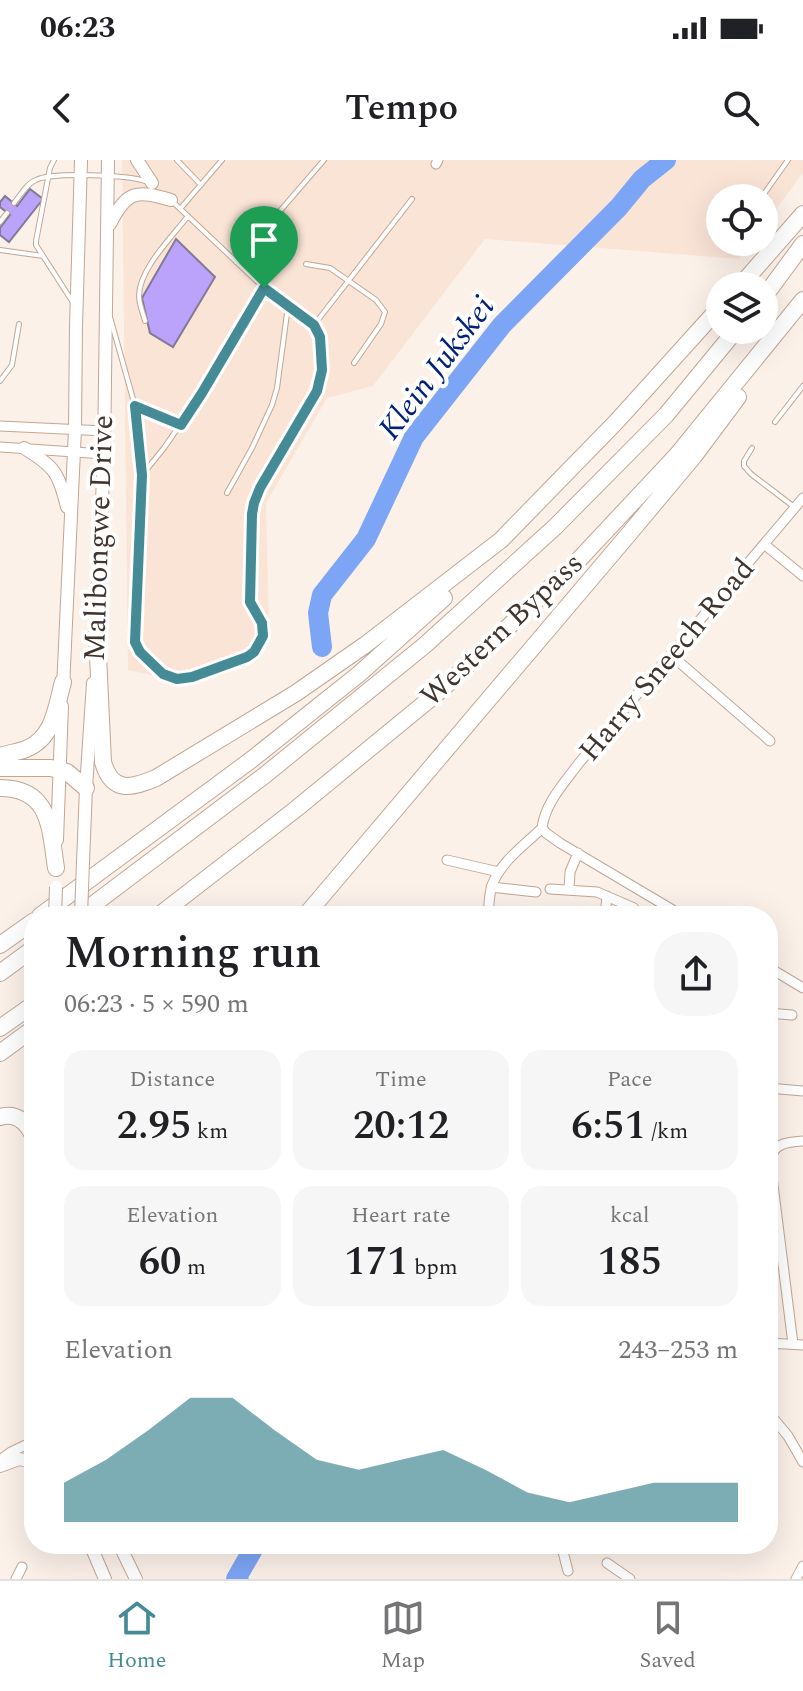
<!DOCTYPE html>
<meta charset="utf-8">
<style>
body{margin:0;font-family:Spectral,serif;background:#f6f6f6;color:#202124;height:100vh;display:flex;flex-direction:column;font-size:30px;white-space:nowrap}
*{box-sizing:border-box;margin:0}
p{font-size:26px;color:#757577}
.icon{flex:none;width:44px;height:44px;fill:none;stroke:currentColor;stroke-width:2;stroke-linecap:round;stroke-linejoin:round}
.map{position:relative;flex:1;overflow:hidden}
.side{position:absolute;left:24px;top:746px;width:754px;height:648px;display:flex;flex-direction:column;background:#fff;border-radius:32px;box-shadow:0 8px 32px #0002}
.side>*{flex:none}
.controls{position:absolute;left:706px;top:24px;display:grid;gap:16px}
.controls a{display:grid;place-items:center;width:72px;height:72px;border-radius:50%;background:#fff;box-shadow:0 8px 32px #0002;font-size:40px}
.pin{position:absolute;display:grid;place-items:center;width:68px;height:68px;color:#fff;margin:-82px -34px;border-radius:50% 50% 50% 0;rotate:-45deg;box-shadow:0 0 8px #0007}
.pin .icon{rotate:45deg}
.round{display:grid;place-items:center;flex:none;width:84px;height:84px;border-radius:32px;background:#f6f6f6}
.headline{display:flex;align-items:center;justify-content:space-between;height:136px;padding:0 40px}
h1{font-size:44px;font-weight:600;line-height:60px}
.figures{display:grid;grid-template-columns:repeat(3,1fr);gap:12px;height:136px;padding:8px 40px}
.figures div{display:grid;align-content:center;border-radius:20px;background:#f6f6f6;text-align:center}
.figures b{font-size:40px;font-weight:600}
.figures small{font-size:22px;font-weight:400}
.figures p{font-size:22px}
.chart{height:224px;padding:16px 40px}
.chart p{display:flex;justify-content:space-between}
.chart svg{width:100%;height:144px;margin-top:8px;fill:#458b96;opacity:.7}
.status{display:flex;justify-content:space-between;align-items:center;height:56px;padding:0 40px;background:#fff;direction:ltr}
.status svg{height:22px;fill:currentColor}
header{display:flex;justify-content:space-between;align-items:center;height:104px;padding:0 40px;background:#fff;font-size:36px;font-weight:600}
.tabs{display:flex;justify-content:space-around;align-items:center;height:112px;border-top:2px solid #e0e0e0;background:#fff;font-size:22px;color:#757577}
.tabs a{display:grid;justify-items:center;gap:4px}
.tabs .active{color:#458b96}
.map>svg:first-child{display:block}
.built{fill:#fae4d6}
.lines{fill:none;stroke-linecap:round;stroke-linejoin:round}
.stream{stroke:#6b83b9;stroke-width:3}
.river{stroke:#7da5f5;stroke-width:20}
.building{fill:#bba3fb;stroke:#807a94;stroke-width:2}
.service-casing{stroke:#c1a694;stroke-width:6}
.minor-casing{stroke:#c1a694;stroke-width:11}
.secondary-casing{stroke:#c1a694;stroke-width:14}
.motorway-casing{stroke:#c1a694;stroke-width:18}
.service{stroke:#fff;stroke-width:4}
.minor{stroke:#fff;stroke-width:9}
.secondary{stroke:#fff;stroke-width:12}
.motorway{stroke:#fff;stroke-width:16}
.secondary-bridge-casing{stroke:#c1a694;stroke-width:14;stroke-linecap:butt}
.secondary-bridge{stroke:#fff;stroke-width:12}
.route-casing{stroke:#fff;stroke-width:16}
.route{stroke:#458b96;stroke-width:10}
.labels{text-anchor:middle;dominant-baseline:central;stroke-width:8;stroke-linejoin:round;paint-order:stroke}
.street-label{font-size:30px;fill:#40352e;stroke:#fff}
.water-label{font-size:32px;font-style:italic;fill:#00227c;stroke:#fff}
</style>
<div class="status"><b>06:23</b><svg viewBox="0 0 49 12"><path d="M0 12V9h3v3zM5 12V6h3v6zM10 12V3h3v9zM15 12V0h3v12zM26 1h20v11H26zM47 4h2v5h-2z"/></svg></div>
<header><svg class="icon" aria-label="back" viewBox="0 0 24 24"><path d="M15 5l-7 7 7 7"/></svg>Tempo<svg class="icon" aria-label="search" viewBox="0 0 24 24"><circle cx="10" cy="10" r="6"/><path d="M15 15l6 6"/></svg></header>
<div class="map">
<svg width="803" height="1419" viewBox="0 0 803 1419">
<rect width="100%" height="100%" fill="#fcf1e9"/>
<path class="built" d="M122 0H803V13L764 65V38H720V82H752L739 99 485 79 373 226 327 238 266 343 269 475 250 492 175 520 128 510Z"/>
<g class="lines">
<path class="stream" d="M240 1413 247 1419"/>
<path class="river" d="M322 487 318 453 322 435 366 379 414 277 502 165 619 47 642 19 666 0
M236 1419 256 1384"/>
</g>
<path class="building" d="M30 29 43 39 9 82 0 75V68L10 55 0 47V42L5 36 17 46Z
M176 79 215 117 173 187 150 173 142 138Z"/>
<g class="lines">
<g class="service-casing">
<path id="service" d="M54 0 50 8 36 81V85L72 141
M177 0 201 25
M761 38 788 0
M14 43C20 36 27 23 36 20 52 12 128 15 145 21
M174 43 264 128 314 165 320 177 322 210 317 231 260 328 254 343 252 354 250 442 262 463 263 476 260 485 254 492 247 497 192 517 177 519 163 514 140 492 135 482 142 315 164 288 202 233 264 128
M180 49 222 0
M0 62 7 53
M0 90 43 96
M236 102 324 0
M306 104 330 108 376 140 385 152 381 164 354 203
M110 157 135 246 142 313
M145 161C143 153 139 144 139 136 139 109 172 77 188 56
M314 165 412 39
M0 221 12 205 19 164
M135 246 181 265
M775 262 803 226
M752 288 744 301V306L751 314 793 346
M227 333 252 288 272 245 277 228 288 146"/>
</g>
<g class="minor-casing">
<path id="minor" d="M436 4 438 0
M0 266 105 271
M0 287 104 294
M764 384 803 416
M671 495 770 581
M542 668C545 643 565 622 579 603L803 338
M542 668 546 673 560 683 683 756
M447 700 499 712
M491 727 536 732
M550 729 597 732 634 748
M569 729 570 712 578 693
M488 756C489 746 489 734 492 725 502 700 524 686 542 668
M605 756 607 736
M768 807 803 828
M768 853 792 855
M768 928 803 931
M768 1183 803 1185
M793 1184 770 1001C773 983 787 982 803 981
M768 1207 772 1183
M768 1252 788 1276 803 1302
M0 1300 11 1292 34 1281
M561 1384 568 1411
M607 1403 630 1419
M16 1419 22 1407
M796 1419 803 1406"/>
</g>
<g class="secondary-casing">
<path id="secondary" d="M137 0 152 23
M110 64C127 30 137 30 171 40
M24 288C54 306 59 313 67 347
M96 481 104 294 108 0
M63 528 75 269 76 166 81 0
M57 680 62 546
M83 702 86 628 93 523
M0 1306 19 1299 34 1302
M90 1384 105 1419
M119 1384 136 1419"/>
</g>
<g class="motorway-casing">
<path id="motorway" d="M740 126 803 54
M764 137 803 84
M97 474 103 602C112 634 132 628 156 618L296 533 365 485 501 380 617 261 720 147
M0 596C9 593 18 592 26 589 54 578 56 547 63 522
M0 608H51L67 612 86 628
M0 628C51 628 50 669 56 708
M40 756 251 600 359 514 444 438
M78 756 265 615 425 485 555 367 666 255 736 170
M158 756 296 649 442 529 572 407 677 295 803 140
M305 756 628 375 694 296 738 237
M0 785 34 761
M0 813 34 788
M0 868 34 844
M0 893 34 868
M0 957C17 952 28 963 34 978"/>
</g>
<use href="#service" class="service"/>
<use href="#minor" class="minor"/>
<use href="#secondary" class="secondary"/>
<use href="#motorway" class="motorway"/>
<g class="secondary-bridge-casing">
<path id="secondary-bridge" d="M55 756 56 727
M81 756 83 702"/>
</g>
<use href="#secondary-bridge" class="secondary-bridge"/>
</g>
<g class="lines">
<g class="route-casing">
<path id="route" d="M264 128 314 165 320 177 322 210 317 231 260 328 254 343 252 354 250 442 262 463 263 476 254 492 247 497 192 517 177 519 163 514 140 492 135 482 142 315 135 246 181 265 202 233Z"/>
</g>
<use href="#route" class="route"/>
</g>
<g class="labels">
<g class="street-label">
<text transform="translate(99 378) rotate(-88)">Malibongwe Drive</text>
<text transform="translate(502 470) rotate(-43)">Western Bypass</text>
<text transform="translate(667 500) rotate(-50)">Harry Sneech Road</text>
</g>
<g class="water-label">
<text transform="translate(437 208) rotate(-53)">Klein Jukskei</text>
</g>
</g>
</svg>
<div class="controls">
<a><svg class="icon" aria-label="locate" viewBox="0 0 24 24"><circle cx="12" cy="12" r="6"/><path d="M12 2v4M12 18v4M2 12h4M18 12h4"/></svg></a>
<a><svg class="icon" aria-label="layers" viewBox="0 0 24 24"><path d="M12 4l9 5-9 5-9-5zM3 14l9 5 9-5"/></svg></a>
</div>
<div class="pin" style="left:264px;top:128px;background:#1e9e55"><svg class="icon" aria-label="arrive" viewBox="0 0 24 24"><path d="M6 21V4h12l-3 4 3 4H6"/></svg></div>
<section class="side">
<div class="headline"><div><h1>Morning run</h1><p>06:23 · 5 × 590 m</p></div><a class="round"><svg class="icon" aria-label="share" viewBox="0 0 24 24"><path d="M12 15V3M7 8l5-5 5 5M5 13v7h14v-7"/></svg></a></div>
<div class="figures">
<div><p>Distance</p><b>2.95<small> km</small></b></div>
<div><p>Time</p><b>20:12</b></div>
<div><p>Pace</p><b>6:51<small> /km</small></b></div>
</div>
<div class="figures">
<div><p>Elevation</p><b>60<small> m</small></b></div>
<div><p>Heart rate</p><b>171<small> bpm</small></b></div>
<div><p>kcal</p><b>185</b></div>
</div>
<div class="chart"><p><span>Elevation</span>243–253 m</p>
<svg viewBox="0 0 160 44" preserveAspectRatio="none"><path d="M0 44V32L10 25L20 16L30 6L40 6L50 16L60 25L70 28L80 25L90 22L100 28L110 35L120 38L130 35L140 32L150 32L160 32V44z"/></svg>
</div>
</section>
</div>
<nav class="tabs">
<a class="active"><svg class="icon" aria-label="home" viewBox="0 0 24 24"><path d="M3 11l9-7 9 7M6 9v11h12V9"/></svg>Home</a>
<a><svg class="icon" aria-label="map" viewBox="0 0 24 24"><path d="M3 6l6-2 6 2 6-2v14l-6 2-6-2-6 2zM9 4v14M15 6v14"/></svg>Map</a>
<a><svg class="icon" aria-label="saved" viewBox="0 0 24 24"><path d="M7 4h10v16l-5-4-5 4z"/></svg>Saved</a>
</nav>
